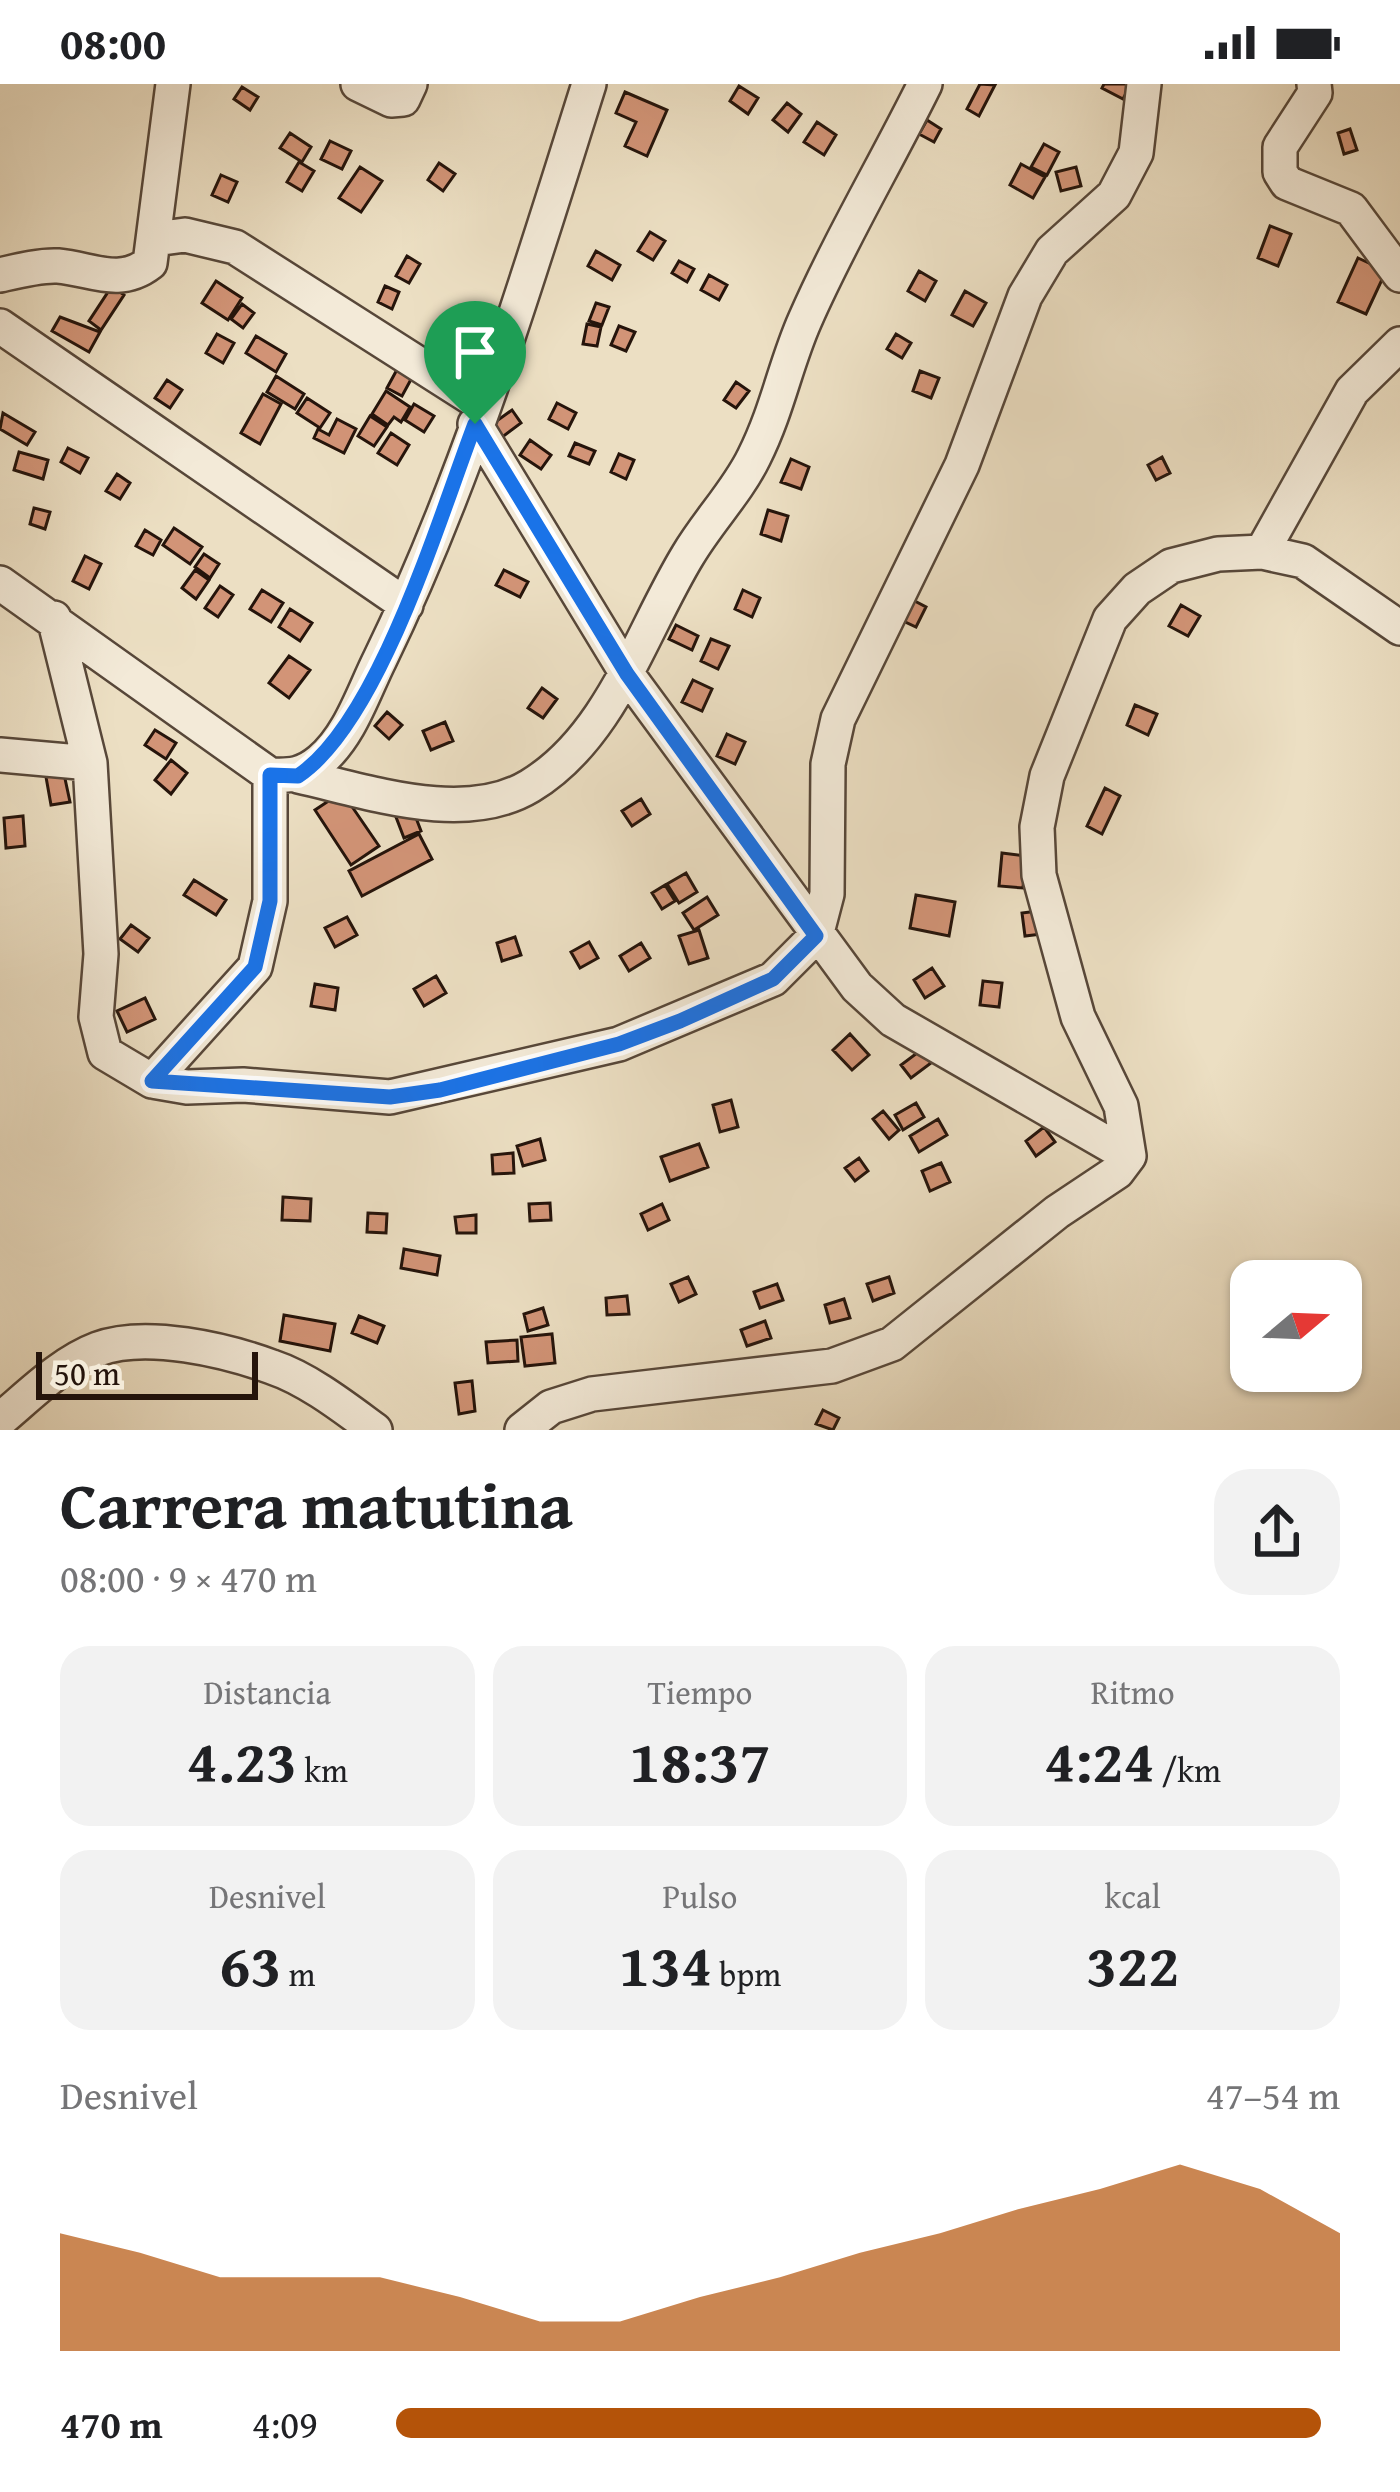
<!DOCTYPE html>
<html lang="es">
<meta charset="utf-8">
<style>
body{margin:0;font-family:"Gentium Book Plus",serif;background:#f2f2f2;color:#202124;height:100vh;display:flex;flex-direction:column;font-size:45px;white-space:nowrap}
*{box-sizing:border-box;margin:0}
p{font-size:39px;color:#757577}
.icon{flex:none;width:66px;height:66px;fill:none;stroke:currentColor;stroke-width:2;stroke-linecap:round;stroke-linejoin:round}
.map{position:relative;height:1346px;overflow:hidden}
.sheet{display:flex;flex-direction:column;background:#fff;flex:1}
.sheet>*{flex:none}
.needle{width:78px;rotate:71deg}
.controls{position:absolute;left:1230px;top:1176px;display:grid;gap:24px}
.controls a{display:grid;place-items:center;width:132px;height:132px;border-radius:24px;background:#fff;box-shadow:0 3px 9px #0004;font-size:60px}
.scale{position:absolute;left:36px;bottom:30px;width:222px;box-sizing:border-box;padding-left:12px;border:6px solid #25140b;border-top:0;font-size:33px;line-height:42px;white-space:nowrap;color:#25140b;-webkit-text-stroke:9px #f3ead8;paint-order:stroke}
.pin{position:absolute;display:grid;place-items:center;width:102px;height:102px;color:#fff;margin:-123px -51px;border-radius:50% 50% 50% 0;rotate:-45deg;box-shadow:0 0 12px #0007}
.pin .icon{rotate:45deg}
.round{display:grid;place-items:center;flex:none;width:126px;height:126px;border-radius:36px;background:#f2f2f2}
.head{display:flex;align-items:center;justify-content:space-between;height:204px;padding:0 60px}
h1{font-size:66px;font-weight:700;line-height:90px}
.figures{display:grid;grid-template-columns:repeat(3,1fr);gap:18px;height:204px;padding:12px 60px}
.figures div{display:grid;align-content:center;border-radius:30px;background:#f2f2f2;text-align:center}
.figures b{font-size:60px;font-weight:700}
.figures small{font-size:33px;font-weight:400}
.figures p{font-size:33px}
.chart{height:336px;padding:24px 60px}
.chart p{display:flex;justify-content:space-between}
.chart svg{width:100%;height:216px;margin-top:12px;fill:#b45309;opacity:.7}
ul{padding:0 60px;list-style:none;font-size:39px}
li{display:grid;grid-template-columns:192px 144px 1fr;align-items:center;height:90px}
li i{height:30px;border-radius:15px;background:#b45309}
.status{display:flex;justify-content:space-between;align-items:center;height:84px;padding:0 60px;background:#fff;direction:ltr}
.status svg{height:33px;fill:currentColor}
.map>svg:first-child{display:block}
.building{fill:#d29477;stroke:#25140b;stroke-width:3}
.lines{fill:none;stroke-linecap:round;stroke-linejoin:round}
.minor-casing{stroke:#574739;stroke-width:38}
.minor{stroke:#f3ead8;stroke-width:33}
.route-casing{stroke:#fff;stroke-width:24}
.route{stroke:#1a73e8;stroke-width:15}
</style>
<div class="status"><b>08:00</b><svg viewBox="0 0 49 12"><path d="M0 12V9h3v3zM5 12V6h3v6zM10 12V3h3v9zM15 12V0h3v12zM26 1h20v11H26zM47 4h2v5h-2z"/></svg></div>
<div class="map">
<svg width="1400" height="1346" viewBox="0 0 1400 1346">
<rect width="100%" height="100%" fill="#ecdfc3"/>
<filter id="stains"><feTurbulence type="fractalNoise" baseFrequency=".00167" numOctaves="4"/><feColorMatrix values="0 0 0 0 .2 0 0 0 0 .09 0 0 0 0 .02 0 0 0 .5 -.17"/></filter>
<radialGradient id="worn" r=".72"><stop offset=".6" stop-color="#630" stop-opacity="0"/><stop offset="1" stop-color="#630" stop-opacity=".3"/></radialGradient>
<path class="building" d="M980 0 995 1 979 32 967 25Z
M1104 0H1131L1123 15 1102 4Z
M739 2 758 14 748 30 730 17Z
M242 3 258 13 250 26 234 15Z
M625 8 667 26 647 72 625 62 636 38 616 29Z
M787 19 801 30 788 48 773 36Z
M927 36 941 45 934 58 919 50Z
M817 38 836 51 824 71 804 58Z
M1350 45 1357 66 1344 70 1338 49Z
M290 49 311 63 302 78 280 64Z
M330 57 351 67 342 85 321 75Z
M1044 60 1059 68 1047 91 1031 83Z
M299 78 314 87 302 107 287 98Z
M439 79 455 90 443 107 428 96Z
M1021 80 1045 93 1033 114 1010 101Z
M360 83 382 97 361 128 339 114Z
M1076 83 1081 102 1061 107 1056 88Z
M221 91 237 98 228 118 212 111Z
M1270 142 1291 150 1278 182 1258 174Z
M650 148 665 157 653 176 638 167Z
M596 167 620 181 612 196 588 182Z
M407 172 420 180 409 199 396 192Z
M1358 174 1386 187 1366 230 1338 218Z
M679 177 694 185 687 198 672 189Z
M919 187 936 197 925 217 908 207Z
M709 191 727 201 719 216 701 206Z
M216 197 242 214 228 236 202 219Z
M112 202 124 211 101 246 89 237Z
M385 202 399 208 392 225 378 218Z
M965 207 986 219 973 242 952 231Z
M596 219 609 223 602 241 589 237Z
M242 220 254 229 243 244 231 235Z
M60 233 100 248 89 268 52 247Z
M587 240 601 243 597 262 583 260Z
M619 242 635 248 626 267 611 261Z
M217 250 234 259 223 279 206 269Z
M896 250 911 259 902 274 887 265Z
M256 252 286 270 276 288 246 269Z
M400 280 415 288 402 312 387 304Z
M920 287 939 294 931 314 913 307Z
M276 292 304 310 295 325 267 308Z
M167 296 182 306 170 324 155 314Z
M736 298 749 307 736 324 724 316Z
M386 307 410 323 401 338 394 333 388 341 372 330Z
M263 310 281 320 260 360 241 349Z
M307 314 330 329 320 344 297 329Z
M557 319 576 329 568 345 549 335Z
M414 320 434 332 424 348 405 336Z
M512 326 521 339 501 354 491 341Z
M3 329 35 348 27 361 0 345Z
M370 332 387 343 374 362 358 352Z
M337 335 356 345 344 369 314 354 318 345 329 351Z
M391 349 409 361 397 381 378 369Z
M530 356 551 371 541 385 520 371Z
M575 359 595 367 589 380 569 372Z
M68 364 88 374 80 389 61 378Z
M19 368 48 376 43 395 14 386Z
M619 370 634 376 626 395 611 388Z
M1162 373 1170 389 1156 396 1148 381Z
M791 375 809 383 801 405 781 398Z
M117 390 130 399 120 415 106 407Z
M34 424 50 428 45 445 30 440Z
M768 426 788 432 781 457 761 450Z
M174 444 202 463 190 480 163 461Z
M145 446 161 456 153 471 136 462Z
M204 470 219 480 210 494 195 483Z
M85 472 101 480 89 505 73 497Z
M195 486 209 496 196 515 182 504Z
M504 486 528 498 520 513 496 501Z
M220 502 233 511 218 533 205 524Z
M262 506 283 519 271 538 250 525Z
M743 506 760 514 752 533 735 525Z
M909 514 926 523 916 543 899 535Z
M1181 521 1200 532 1188 552 1169 542Z
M290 525 312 539 300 557 279 543Z
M676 541 698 552 692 566 669 555Z
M711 555 729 562 718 585 701 577Z
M289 572 310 586 289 614 269 599Z
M693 596 712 605 702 627 682 618Z
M542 604 557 615 543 634 528 624Z
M1135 621 1157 630 1148 651 1127 641Z
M387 628 402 641 389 655 375 642Z
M445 638 453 657 431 666 423 647Z
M155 646 176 659 166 675 145 661Z
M727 650 745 658 735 680 717 672Z
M171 676 187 689 171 710 155 696Z
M64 690 70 718 51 721 46 693Z
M1105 704 1120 712 1102 750 1087 742Z
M342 708 379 762 351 781 315 726Z
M641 715 650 730 632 742 622 727Z
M413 726 421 747 404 754 396 733Z
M23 732 25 762 6 764 4 734Z
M419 750 432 775 362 812 349 787Z
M1002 769 1026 772 1023 804 999 802Z
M686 789 697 808 679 819 667 800Z
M194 796 226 816 216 831 184 811Z
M665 801 675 817 662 825 652 809Z
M916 811 955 818 949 852 910 844Z
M707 813 718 831 694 846 683 829Z
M1038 827 1042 850 1025 852 1022 829Z
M347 833 357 851 335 863 325 844Z
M131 841 149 854 138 868 120 855Z
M699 846 708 874 689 880 679 852Z
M515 853 521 871 502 877 497 859Z
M589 858 598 874 580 884 571 868Z
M641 859 650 874 629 887 620 872Z
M932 884 944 902 925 914 914 896Z
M436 892 446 909 424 922 414 905Z
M983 897 1002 899 999 923 980 921Z
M315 900 338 904 335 926 311 922Z
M145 914 155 935 127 948 117 927Z
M850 950 869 971 852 986 833 966Z
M921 966 931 979 911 994 901 981Z
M731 1016 738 1043 720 1048 713 1021Z
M916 1019 924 1033 903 1046 895 1031Z
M883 1027 899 1046 889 1055 873 1035Z
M938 1035 947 1051 919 1068 910 1052Z
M1044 1043 1055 1058 1036 1072 1026 1057Z
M540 1055 545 1076 523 1082 517 1062Z
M699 1060 708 1083 670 1097 661 1073Z
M513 1069 514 1089 493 1090 492 1071Z
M859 1074 868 1087 855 1097 845 1084Z
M941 1079 950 1098 930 1107 922 1087Z
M283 1113 311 1115 310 1137 282 1136Z
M550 1119 551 1136 530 1137 529 1120Z
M662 1120 669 1136 648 1146 641 1130Z
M368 1129 387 1130 386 1149 367 1148Z
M476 1131V1149H457L455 1133Z
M404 1165 440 1172 437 1191 401 1184Z
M688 1193 696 1210 679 1218 671 1200Z
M889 1193 894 1209 873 1217 867 1200Z
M777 1200 783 1216 760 1224 754 1208Z
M627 1212 629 1230 607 1231 606 1214Z
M844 1215 850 1234 830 1239 825 1221Z
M543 1224 548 1241 528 1247 524 1230Z
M284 1231 335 1240 330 1267 280 1257Z
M359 1232 384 1242 377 1259 352 1249Z
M765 1237 771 1254 747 1262 741 1246Z
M552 1250 555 1279 525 1282 521 1253Z
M517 1256 518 1277 488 1279 486 1258Z
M472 1297 475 1327 459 1330 455 1299Z
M823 1326 839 1334 833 1346 816 1340Z"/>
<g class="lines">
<g class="minor-casing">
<path id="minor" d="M358 0 391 16 403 15 410 0
M1314 0 1315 9 1280 63V88L1287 99 1351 125 1400 191
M155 155 185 151 235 163 483 321
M0 191C17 187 40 181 58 182 92 185 119 203 150 179L173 0
M0 242 406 521
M475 340 627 590 857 903 893 936 1129 1072
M1262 468 1352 307 1400 260
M0 499 270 691C291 692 303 691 320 677 350 652 363 609 380 575 469 392 528 193 589 0
M54 534 90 679 101 870 96 933 105 969 152 997 187 1003 243 1001 390 1013 619 960 773 895 816 852 827 810 828 680 838 635 962 381 1025 212 1052 167 1114 111 1136 69 1144 0
M0 671 90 679
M298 692C367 707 464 742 530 702 611 653 641 548 688 471 708 437 737 408 754 373 778 325 785 281 805 236 840 156 886 79 925 0
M152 997 255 883 270 817V691
M0 1336C30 1311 61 1279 98 1265 146 1247 226 1266 272 1283 308 1295 345 1324 375 1346
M522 1346 551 1323 592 1310 832 1282 892 1260 1057 1128 1117 1088 1129 1072 1121 1022 1078 933 1039 791 1037 743 1047 692 1110 535 1137 505 1171 482 1218 470 1262 468 1303 477 1400 544"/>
</g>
<use href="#minor" class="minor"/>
</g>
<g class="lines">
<g class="route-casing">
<path id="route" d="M475 340 627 590 816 852 773 895 680 937 619 960 440 1006 390 1013 152 997 255 883 270 817V691L298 692C379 638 439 434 475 340Z"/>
</g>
<use href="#route" class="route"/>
</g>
<rect width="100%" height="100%" filter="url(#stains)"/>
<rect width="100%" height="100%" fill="url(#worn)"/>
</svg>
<div class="controls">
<a><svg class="needle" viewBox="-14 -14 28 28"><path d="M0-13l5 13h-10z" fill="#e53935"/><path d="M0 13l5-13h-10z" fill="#757577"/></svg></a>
</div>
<div class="scale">50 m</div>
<div class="pin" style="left:475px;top:340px;background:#1e9e55"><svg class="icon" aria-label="arrive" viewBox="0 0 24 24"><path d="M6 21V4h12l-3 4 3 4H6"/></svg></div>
</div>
<section class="sheet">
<div class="head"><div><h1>Carrera matutina</h1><p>08:00 · 9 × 470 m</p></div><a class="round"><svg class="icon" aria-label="share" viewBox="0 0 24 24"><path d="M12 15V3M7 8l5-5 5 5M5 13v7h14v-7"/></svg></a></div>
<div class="figures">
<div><p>Distancia</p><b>4.23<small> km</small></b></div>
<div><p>Tiempo</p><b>18:37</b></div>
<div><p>Ritmo</p><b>4:24<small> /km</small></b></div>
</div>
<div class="figures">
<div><p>Desnivel</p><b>63<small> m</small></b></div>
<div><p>Pulso</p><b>134<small> bpm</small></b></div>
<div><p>kcal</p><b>322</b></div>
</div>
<div class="chart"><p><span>Desnivel</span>47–54 m</p>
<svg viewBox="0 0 160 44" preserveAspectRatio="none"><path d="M0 44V20L10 24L20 29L30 29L40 29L50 33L60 38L70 38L80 33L90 29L100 24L110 20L120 15L130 11L140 6L150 11L160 20V44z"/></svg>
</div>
<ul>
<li><b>470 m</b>4:09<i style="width:98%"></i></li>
</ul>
</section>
